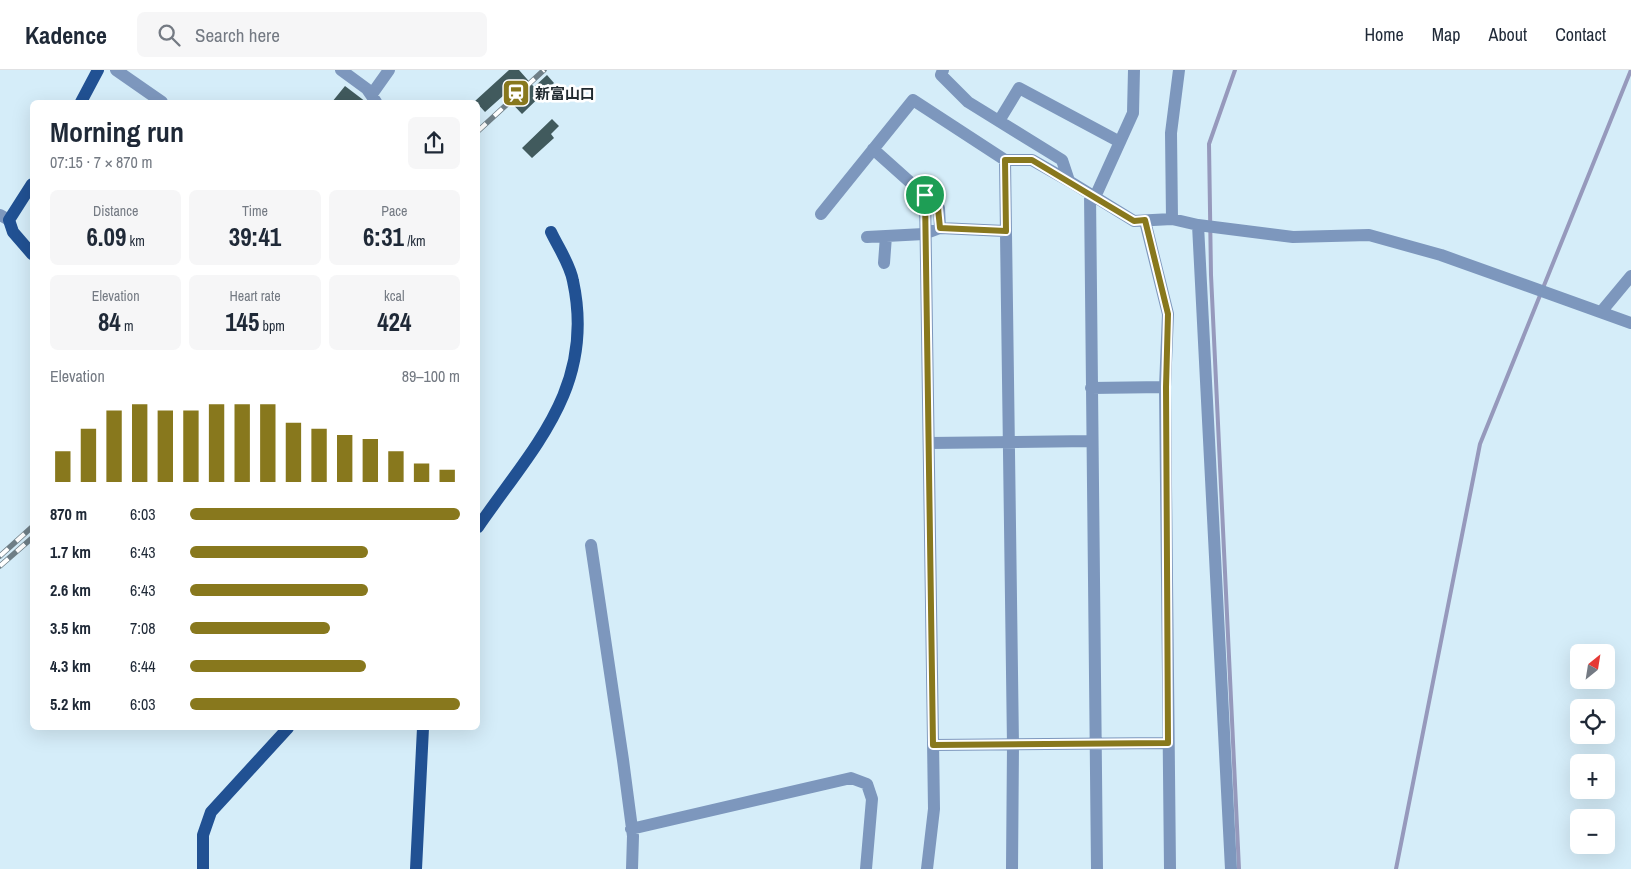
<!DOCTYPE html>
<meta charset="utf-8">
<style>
body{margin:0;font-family:"Archivo Narrow","Noto Sans JP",sans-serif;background:#f6f6f7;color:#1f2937;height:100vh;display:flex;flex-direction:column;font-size:19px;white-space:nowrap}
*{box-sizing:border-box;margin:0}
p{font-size:16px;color:#747a83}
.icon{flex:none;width:28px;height:28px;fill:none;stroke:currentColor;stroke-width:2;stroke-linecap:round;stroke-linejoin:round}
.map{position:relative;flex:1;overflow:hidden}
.panel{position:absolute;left:30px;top:30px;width:450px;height:630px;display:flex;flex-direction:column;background:#fff;border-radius:8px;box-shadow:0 5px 20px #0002}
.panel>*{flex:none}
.needle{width:32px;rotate:30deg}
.fabs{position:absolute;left:1570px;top:574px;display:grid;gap:10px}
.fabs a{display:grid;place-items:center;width:45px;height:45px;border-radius:8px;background:#fff;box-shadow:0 5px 20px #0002;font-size:25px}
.pin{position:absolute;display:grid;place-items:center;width:42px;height:42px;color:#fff;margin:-21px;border:2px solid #fff;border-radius:50%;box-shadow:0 1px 5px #0007}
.round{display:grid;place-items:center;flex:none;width:52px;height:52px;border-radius:8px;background:#f6f6f7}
.head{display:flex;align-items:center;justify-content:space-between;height:85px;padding:0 20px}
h1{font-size:28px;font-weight:700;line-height:38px}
.metrics{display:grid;grid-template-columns:repeat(3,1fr);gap:8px;height:85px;padding:5px 20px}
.metrics div{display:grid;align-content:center;border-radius:8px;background:#f6f6f7;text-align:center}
.metrics b{font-size:25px;font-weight:700}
.metrics small{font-size:14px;font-weight:400}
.metrics p{font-size:14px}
.chart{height:140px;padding:10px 20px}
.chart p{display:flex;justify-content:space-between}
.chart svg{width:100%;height:90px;margin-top:5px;stroke:#88781d;stroke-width:6}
ul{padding:0 20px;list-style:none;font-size:16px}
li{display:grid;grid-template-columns:80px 60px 1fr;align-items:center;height:38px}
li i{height:12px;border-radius:6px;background:#88781d}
header{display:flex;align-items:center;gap:30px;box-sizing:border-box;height:70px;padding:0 25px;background:#fff;border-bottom:1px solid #e0e1e3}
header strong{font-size:24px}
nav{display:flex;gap:28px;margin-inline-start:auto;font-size:18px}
.search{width:350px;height:45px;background:#f6f6f7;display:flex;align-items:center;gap:12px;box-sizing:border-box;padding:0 18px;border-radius:8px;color:#747a83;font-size:19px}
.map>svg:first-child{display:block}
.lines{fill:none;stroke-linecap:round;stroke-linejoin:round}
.stream{stroke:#9699bc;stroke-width:4}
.building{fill:#415a5d}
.minor{stroke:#7d97bd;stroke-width:12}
.major{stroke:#215193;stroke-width:12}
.rail-casing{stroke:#6f7f87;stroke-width:5.5}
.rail{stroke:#fff;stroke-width:4;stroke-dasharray:11;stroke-linecap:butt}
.route-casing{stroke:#fff;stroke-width:10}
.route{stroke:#88781d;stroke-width:6}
.labels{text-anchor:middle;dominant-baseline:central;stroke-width:5;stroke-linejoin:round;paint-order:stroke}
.poi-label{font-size:15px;font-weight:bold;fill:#212a2f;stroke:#fff;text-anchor:start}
</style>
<header>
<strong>Kadence</strong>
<div class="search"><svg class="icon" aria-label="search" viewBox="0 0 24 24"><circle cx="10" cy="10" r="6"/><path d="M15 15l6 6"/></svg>Search here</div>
<nav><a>Home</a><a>Map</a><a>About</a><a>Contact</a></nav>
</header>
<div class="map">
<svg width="1631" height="799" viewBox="0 0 1631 799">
<rect width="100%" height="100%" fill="#d5edf9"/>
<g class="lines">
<path class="stream" d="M1235 0 1209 74 1211 205 1239 799
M1396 799 1480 374 1631 0"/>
</g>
<path class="building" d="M509 0H519L534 17 547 5 554 13 522 44 504 25 485 42 475 31Z
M345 16 366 32H332Z
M552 49 559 56 551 64 554 68 532 88 522 78Z"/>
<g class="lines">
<path class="minor" d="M116 0 162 32
M341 0 367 19 376 32
M943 0 941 5 968 32 1062 90 1069 111 1134 151 1172 149 1198 155 1293 167 1369 165 1441 185 1631 253
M372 24 389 0
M999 51 1019 18 1120 72
M873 79 939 138 940 158
M1005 90 1013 675 1012 799
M1090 124 1097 799
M925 125 934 739 927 799
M1095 127 1133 43 1134 0
M821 144 913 30 1005 90H1032L1069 111
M0 145 9 150
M1172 149 1171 63 1179 0
M1145 151 1168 244 1165 317 1170 799
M1198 155 1231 799
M867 167 924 164 940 158 1005 161
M884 193 886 166
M1601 242 1631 206
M1091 318 1165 317
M929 373 1091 371
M591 475 623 690 633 766 632 799
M933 675 1168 673
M631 759 851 708 867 714 872 729 866 799"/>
<path class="major" d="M81 32 98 0
M32 114 9 150 13 162 32 184
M478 457C533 377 596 317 573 211 570 194 558 177 551 162
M203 799V765L211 742 288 658
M416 799 423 658"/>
<g class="rail-casing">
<path id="rail" d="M478 61 544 0
M0 486 32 457
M0 496 32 468"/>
</g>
<use href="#rail" class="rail"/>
</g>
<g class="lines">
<g class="route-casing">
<path id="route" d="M1005 90H1032L1134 151 1145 150 1168 244 1166 317 1168 673 933 675 925 125 938 138 940 158 1006 161Z"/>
</g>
<use href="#route" class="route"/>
</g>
<defs>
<g id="station-square" transform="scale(1.4375)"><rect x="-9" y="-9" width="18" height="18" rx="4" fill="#88781d" stroke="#fff"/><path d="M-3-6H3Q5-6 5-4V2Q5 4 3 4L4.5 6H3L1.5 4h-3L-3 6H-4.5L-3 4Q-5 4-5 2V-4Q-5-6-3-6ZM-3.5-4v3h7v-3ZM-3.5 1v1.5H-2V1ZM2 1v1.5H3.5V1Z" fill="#fff"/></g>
</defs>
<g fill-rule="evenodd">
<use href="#station-square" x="516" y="23"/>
</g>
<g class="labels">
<g class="poi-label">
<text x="535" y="23">新富山口</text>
</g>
</g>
</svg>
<div class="fabs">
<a><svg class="needle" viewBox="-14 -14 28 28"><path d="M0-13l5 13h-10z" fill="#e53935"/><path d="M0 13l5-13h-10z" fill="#747a83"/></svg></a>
<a><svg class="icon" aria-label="locate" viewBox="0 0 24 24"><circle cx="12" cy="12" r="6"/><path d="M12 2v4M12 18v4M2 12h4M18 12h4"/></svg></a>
<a>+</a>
<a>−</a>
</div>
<div class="pin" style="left:925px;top:125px;background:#1e9e55"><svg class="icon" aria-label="arrive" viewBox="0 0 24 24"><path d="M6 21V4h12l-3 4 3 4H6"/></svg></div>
<section class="panel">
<div class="head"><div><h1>Morning run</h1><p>07:15 · 7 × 870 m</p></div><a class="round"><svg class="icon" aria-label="share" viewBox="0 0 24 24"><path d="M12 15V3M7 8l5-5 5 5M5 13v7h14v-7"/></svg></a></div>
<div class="metrics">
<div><p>Distance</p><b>6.09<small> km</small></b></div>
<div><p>Time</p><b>39:41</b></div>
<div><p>Pace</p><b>6:31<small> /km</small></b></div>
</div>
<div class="metrics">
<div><p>Elevation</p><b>84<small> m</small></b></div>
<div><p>Heart rate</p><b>145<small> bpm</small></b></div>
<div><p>kcal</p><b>424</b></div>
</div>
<div class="chart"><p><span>Elevation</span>89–100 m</p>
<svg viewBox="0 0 160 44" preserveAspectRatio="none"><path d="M5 44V29M15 44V18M25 44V9M35 44V6M45 44V9M55 44V9M65 44V6M75 44V6M85 44V6M95 44V15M105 44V18M115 44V21M125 44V23M135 44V29M145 44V35M155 44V38"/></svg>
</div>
<ul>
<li><b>870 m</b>6:03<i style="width:100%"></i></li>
<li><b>1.7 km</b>6:43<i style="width:66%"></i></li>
<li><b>2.6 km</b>6:43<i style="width:66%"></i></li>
<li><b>3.5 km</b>7:08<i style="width:52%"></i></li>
<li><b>4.3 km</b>6:44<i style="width:65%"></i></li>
<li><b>5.2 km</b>6:03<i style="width:100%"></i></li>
</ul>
</section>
</div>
